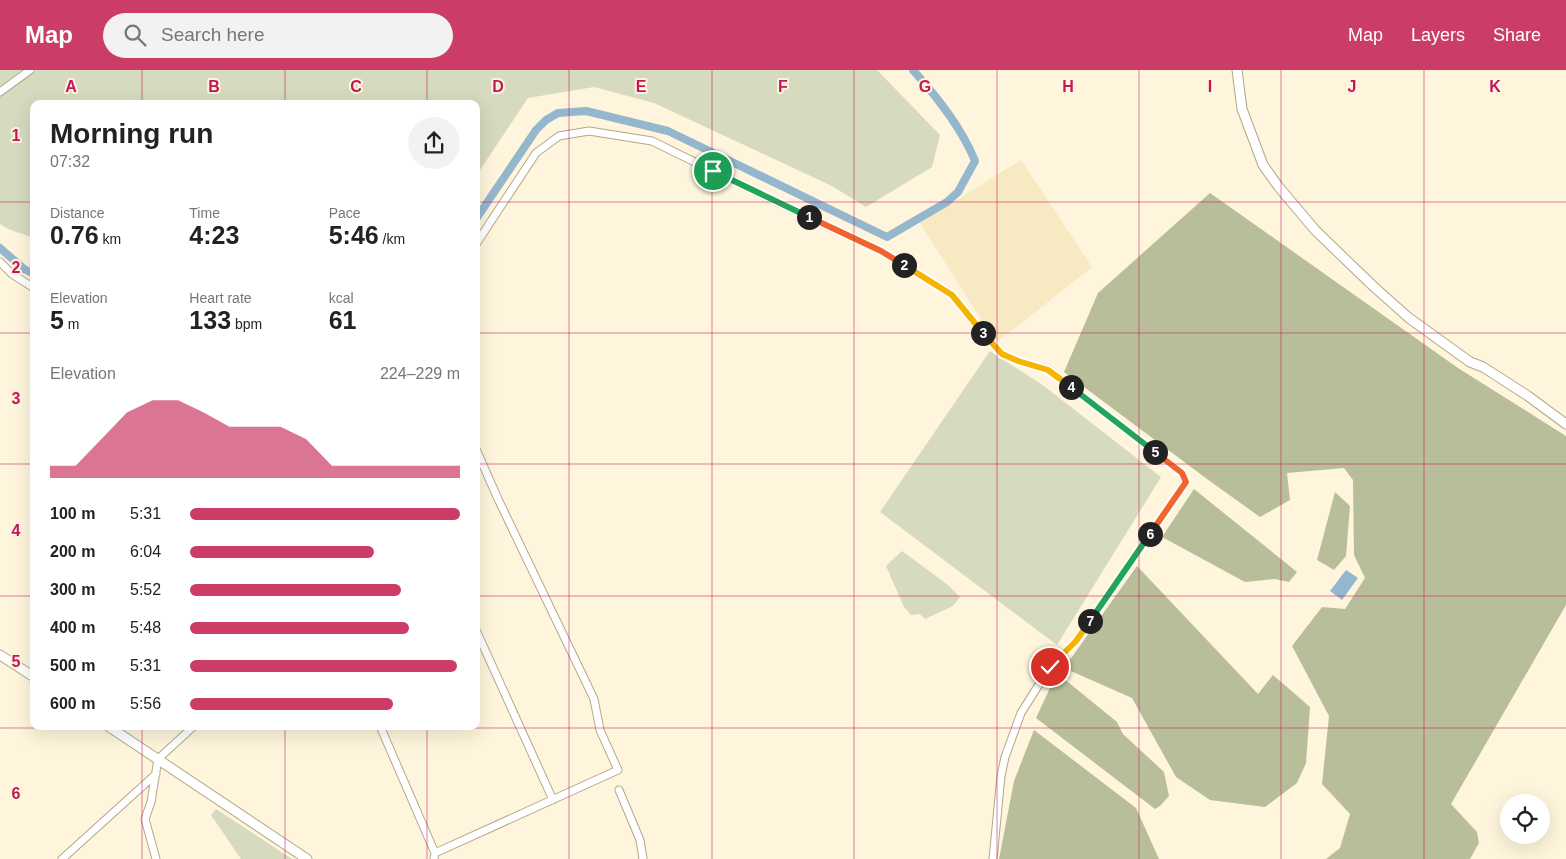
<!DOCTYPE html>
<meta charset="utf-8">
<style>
body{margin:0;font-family:Arial,sans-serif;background:#f2f2f2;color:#222;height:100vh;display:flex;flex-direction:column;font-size:19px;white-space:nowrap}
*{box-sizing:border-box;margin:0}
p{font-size:16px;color:#767676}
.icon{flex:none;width:28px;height:28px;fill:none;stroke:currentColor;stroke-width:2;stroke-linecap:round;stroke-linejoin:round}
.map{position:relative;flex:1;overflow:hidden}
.side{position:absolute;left:30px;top:30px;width:450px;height:630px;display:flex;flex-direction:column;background:#fff;border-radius:10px;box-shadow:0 5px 20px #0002}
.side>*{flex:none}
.buttons{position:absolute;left:1500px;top:724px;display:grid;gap:10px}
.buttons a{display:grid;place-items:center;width:50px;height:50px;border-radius:50%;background:#fff;box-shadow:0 5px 20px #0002;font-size:25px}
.pin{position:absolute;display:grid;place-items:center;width:42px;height:42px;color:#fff;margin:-21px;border:2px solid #fff;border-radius:50%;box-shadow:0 1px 5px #0007}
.km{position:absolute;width:25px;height:25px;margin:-12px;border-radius:50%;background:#222;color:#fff;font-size:14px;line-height:25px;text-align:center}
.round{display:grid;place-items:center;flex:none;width:52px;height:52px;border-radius:26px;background:#f2f2f2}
.overview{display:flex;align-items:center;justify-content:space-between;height:85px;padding:0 20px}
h1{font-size:28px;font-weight:800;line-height:38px}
.stats{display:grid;grid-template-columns:repeat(3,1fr);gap:8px;height:85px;padding:5px 20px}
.stats div{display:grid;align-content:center}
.stats b{font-size:25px;font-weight:800}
.stats small{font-size:14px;font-weight:400}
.stats p{font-size:14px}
.chart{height:140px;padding:10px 20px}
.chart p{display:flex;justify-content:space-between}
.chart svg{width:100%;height:90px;margin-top:5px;fill:#cb3d66;opacity:.7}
ul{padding:0 20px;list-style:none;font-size:16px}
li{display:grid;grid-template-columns:80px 60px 1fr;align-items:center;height:38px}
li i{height:12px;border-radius:6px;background:#cb3d66}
header{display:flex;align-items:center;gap:30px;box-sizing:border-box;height:70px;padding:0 25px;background:#cb3d66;color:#fff}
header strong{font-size:24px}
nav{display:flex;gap:28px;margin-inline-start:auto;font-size:18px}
.search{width:350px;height:45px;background:#f2f2f2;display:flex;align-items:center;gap:12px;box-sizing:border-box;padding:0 18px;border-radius:28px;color:#767676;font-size:19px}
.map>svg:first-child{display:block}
.built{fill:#f7e9c2}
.green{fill:#d6dabe}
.forest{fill:#b9be9a}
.water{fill:#94b7ce}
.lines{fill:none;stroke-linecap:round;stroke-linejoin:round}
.canal{stroke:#94b7ce;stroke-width:8}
.minor-casing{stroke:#b2a88a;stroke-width:9}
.tertiary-casing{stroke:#b2a88a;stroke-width:11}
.secondary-casing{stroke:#b2a88a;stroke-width:11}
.minor{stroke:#fff;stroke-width:7}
.tertiary{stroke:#fff;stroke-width:9}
.secondary{stroke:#fff;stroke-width:9}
.split-1-casing{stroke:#fff;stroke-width:10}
.split-2-casing{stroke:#fff;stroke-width:10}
.split-3-casing{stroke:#fff;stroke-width:10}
.split-4-casing{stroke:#fff;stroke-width:10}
.split-5-casing{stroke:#fff;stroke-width:10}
.split-6-casing{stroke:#fff;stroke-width:10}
.split-7-casing{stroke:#fff;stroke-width:10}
.split-8-casing{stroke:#fff;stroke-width:10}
.split-1{stroke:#22a559;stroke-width:6}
.split-2{stroke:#f0652b;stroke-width:6}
.split-3{stroke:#f5b400;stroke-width:6}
.split-4{stroke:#f5b400;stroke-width:6}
.split-5{stroke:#22a559;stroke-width:6}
.split-6{stroke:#f0652b;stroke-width:6}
.split-7{stroke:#22a559;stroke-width:6}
.split-8{stroke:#f5b400;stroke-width:6}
.grid{fill:none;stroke:#c2185b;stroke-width:1;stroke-opacity:0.55}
.grid-label{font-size:16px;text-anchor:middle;font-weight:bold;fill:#c2185b;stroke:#fef5dc;stroke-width:4;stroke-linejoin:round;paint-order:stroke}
</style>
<header>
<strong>Map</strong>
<div class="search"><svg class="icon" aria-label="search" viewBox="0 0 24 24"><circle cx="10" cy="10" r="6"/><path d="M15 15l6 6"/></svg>Search here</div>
<nav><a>Map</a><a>Layers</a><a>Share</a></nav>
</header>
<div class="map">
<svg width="1566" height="789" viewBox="0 0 1566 789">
<rect width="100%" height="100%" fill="#fef5dc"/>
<path class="built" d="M1021 90 1092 197 996 273 920 153Z"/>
<path class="green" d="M0 0H877L940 65 932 97 866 137 832 116 654 33 594 17 528 28 476 106V34H34V168L8 159 0 154Z
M990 281 1044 316 1161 407 1057 575 880 442Z
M902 481 948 515 960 527 953 536 925 549 920 544 911 545 904 537 886 496Z
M216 739 292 789H241L211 745Z"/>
<path class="forest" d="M1210 123 1458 298 1566 366V535L1451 734 1477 762 1479 773 1470 789H1326L1340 778 1350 744 1322 714 1329 646 1292 576 1322 537 1345 539 1365 508 1354 485 1353 410 1344 398 1287 403 1290 430 1260 447 1207 409 1064 302 1098 223Z
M1194 419 1297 502 1289 512 1275 509 1245 512 1162 467Z
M1335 422 1350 436 1346 486 1334 500 1317 490Z
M1137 496 1258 624 1273 605 1310 637 1306 693 1297 713 1265 737 1210 730 1176 707 1132 628 1064 598Z
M1063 608 1117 652 1123 664 1164 702 1169 726 1160 736 1155 739 1036 648 1050 618Z
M1034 660 1136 738 1159 789H999L1014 711Z"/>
<path class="water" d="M1346 500 1358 508 1342 530 1330 521Z"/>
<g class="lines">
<path class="canal" d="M476 149 536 60 546 50 558 43 586 41 668 61 887 167 947 132 958 122 975 91C962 58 937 27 913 0
M0 178 24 199 34 204"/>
<g class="minor-casing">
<path id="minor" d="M0 22 30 0
M476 174 536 83 559 66 589 61 652 71 774 131 881 181 948 222 952 225 988 269 1002 284 1018 291 1049 300 1182 403 1185 412 1177 425 1076 571 1050 597 1021 643 1005 687 1001 706 993 789
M0 192 12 204 34 218
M476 560 553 730
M380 656 435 783 434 789
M619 720 640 770 643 789
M435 783 618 700 600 660 594 629 498 429 476 379
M62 789 156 704
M156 789 145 749 151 732 158 689 194 656"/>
</g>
<g class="tertiary-casing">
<path id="tertiary" d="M1237 0 1242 39 1263 95 1278 116 1315 160 1373 216 1409 248 1470 292 1483 297 1528 326 1566 354"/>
</g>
<g class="secondary-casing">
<path id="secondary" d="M0 585 34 607
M108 656 307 789"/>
</g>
<use href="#minor" class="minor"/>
<use href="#tertiary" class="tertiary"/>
<use href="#secondary" class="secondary"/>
</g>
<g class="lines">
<g class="split-1-casing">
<path id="split-1" d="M713 101 809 147"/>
</g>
<g class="split-2-casing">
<path id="split-2" d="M809 147 881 181 904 195"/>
</g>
<g class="split-3-casing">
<path id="split-3" d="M904 195 952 225 983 263"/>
</g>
<g class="split-4-casing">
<path id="split-4" d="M983 263 1002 284 1018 291 1048 300 1071 317"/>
</g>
<g class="split-5-casing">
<path id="split-5" d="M1071 317 1155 382"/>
</g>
<g class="split-6-casing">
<path id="split-6" d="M1150 464 1186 412 1182 403 1155 382"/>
</g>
<g class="split-7-casing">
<path id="split-7" d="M1090 551 1150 464"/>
</g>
<g class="split-8-casing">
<path id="split-8" d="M1050 597 1076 571 1090 551"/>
</g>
<use href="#split-1" class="split-1"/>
<use href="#split-2" class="split-2"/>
<use href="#split-3" class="split-3"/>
<use href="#split-4" class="split-4"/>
<use href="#split-5" class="split-5"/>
<use href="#split-6" class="split-6"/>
<use href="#split-7" class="split-7"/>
<use href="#split-8" class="split-8"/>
</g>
<path class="grid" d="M142 0V34M285 0V34M427 0V34M569 0V789M712 0V789M854 0V789M997 0V789M1139 0V789M1281 0V789M1424 0V789M0 132H34M476 132H1566M0 263H34M476 263H1566M0 394H34M476 394H1566M0 526H34M476 526H1566M142 656V789M285 656V789M427 656V789M0 658H1566"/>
<g class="grid-label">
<text x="71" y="22">A</text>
<text x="214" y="22">B</text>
<text x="356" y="22">C</text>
<text x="498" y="22">D</text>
<text x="641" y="22">E</text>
<text x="783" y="22">F</text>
<text x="925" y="22">G</text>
<text x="1068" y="22">H</text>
<text x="1210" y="22">I</text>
<text x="1352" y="22">J</text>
<text x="1495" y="22">K</text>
<text x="16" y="71">1</text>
<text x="16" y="203">2</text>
<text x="16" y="334">3</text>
<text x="16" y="466">4</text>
<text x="16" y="597">5</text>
<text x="16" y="729">6</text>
</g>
</svg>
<div class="buttons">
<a><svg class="icon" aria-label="locate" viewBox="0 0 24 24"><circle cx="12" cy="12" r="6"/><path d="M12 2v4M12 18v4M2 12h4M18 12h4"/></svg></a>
</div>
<div class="pin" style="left:713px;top:101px;background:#1e9e55"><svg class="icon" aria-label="arrive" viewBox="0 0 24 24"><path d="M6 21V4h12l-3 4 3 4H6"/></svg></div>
<div class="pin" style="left:1050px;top:597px;background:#d93025"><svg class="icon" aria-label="check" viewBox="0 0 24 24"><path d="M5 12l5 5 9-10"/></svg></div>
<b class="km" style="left:809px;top:147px">1</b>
<b class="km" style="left:904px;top:195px">2</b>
<b class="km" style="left:983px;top:263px">3</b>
<b class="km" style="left:1071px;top:317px">4</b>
<b class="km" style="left:1155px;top:382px">5</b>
<b class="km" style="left:1150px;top:464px">6</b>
<b class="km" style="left:1090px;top:551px">7</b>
<section class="side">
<div class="overview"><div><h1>Morning run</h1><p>07:32</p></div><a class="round"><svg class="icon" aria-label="share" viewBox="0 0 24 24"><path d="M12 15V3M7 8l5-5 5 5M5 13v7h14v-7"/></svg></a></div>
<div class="stats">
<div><p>Distance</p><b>0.76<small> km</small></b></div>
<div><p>Time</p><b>4:23</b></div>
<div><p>Pace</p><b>5:46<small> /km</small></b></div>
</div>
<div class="stats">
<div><p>Elevation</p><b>5<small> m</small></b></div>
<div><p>Heart rate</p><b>133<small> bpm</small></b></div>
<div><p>kcal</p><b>61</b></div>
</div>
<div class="chart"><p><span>Elevation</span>224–229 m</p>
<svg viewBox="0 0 160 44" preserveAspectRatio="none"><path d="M0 44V38L10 38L20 25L30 12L40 6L50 6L60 12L70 19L80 19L90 19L100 25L110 38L120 38L130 38L140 38L150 38L160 38V44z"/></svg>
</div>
<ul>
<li><b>100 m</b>5:31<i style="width:100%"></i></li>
<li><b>200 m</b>6:04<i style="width:68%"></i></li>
<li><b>300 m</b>5:52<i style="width:78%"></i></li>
<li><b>400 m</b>5:48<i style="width:81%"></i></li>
<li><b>500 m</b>5:31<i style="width:99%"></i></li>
<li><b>600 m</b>5:56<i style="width:75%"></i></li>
</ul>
</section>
</div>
